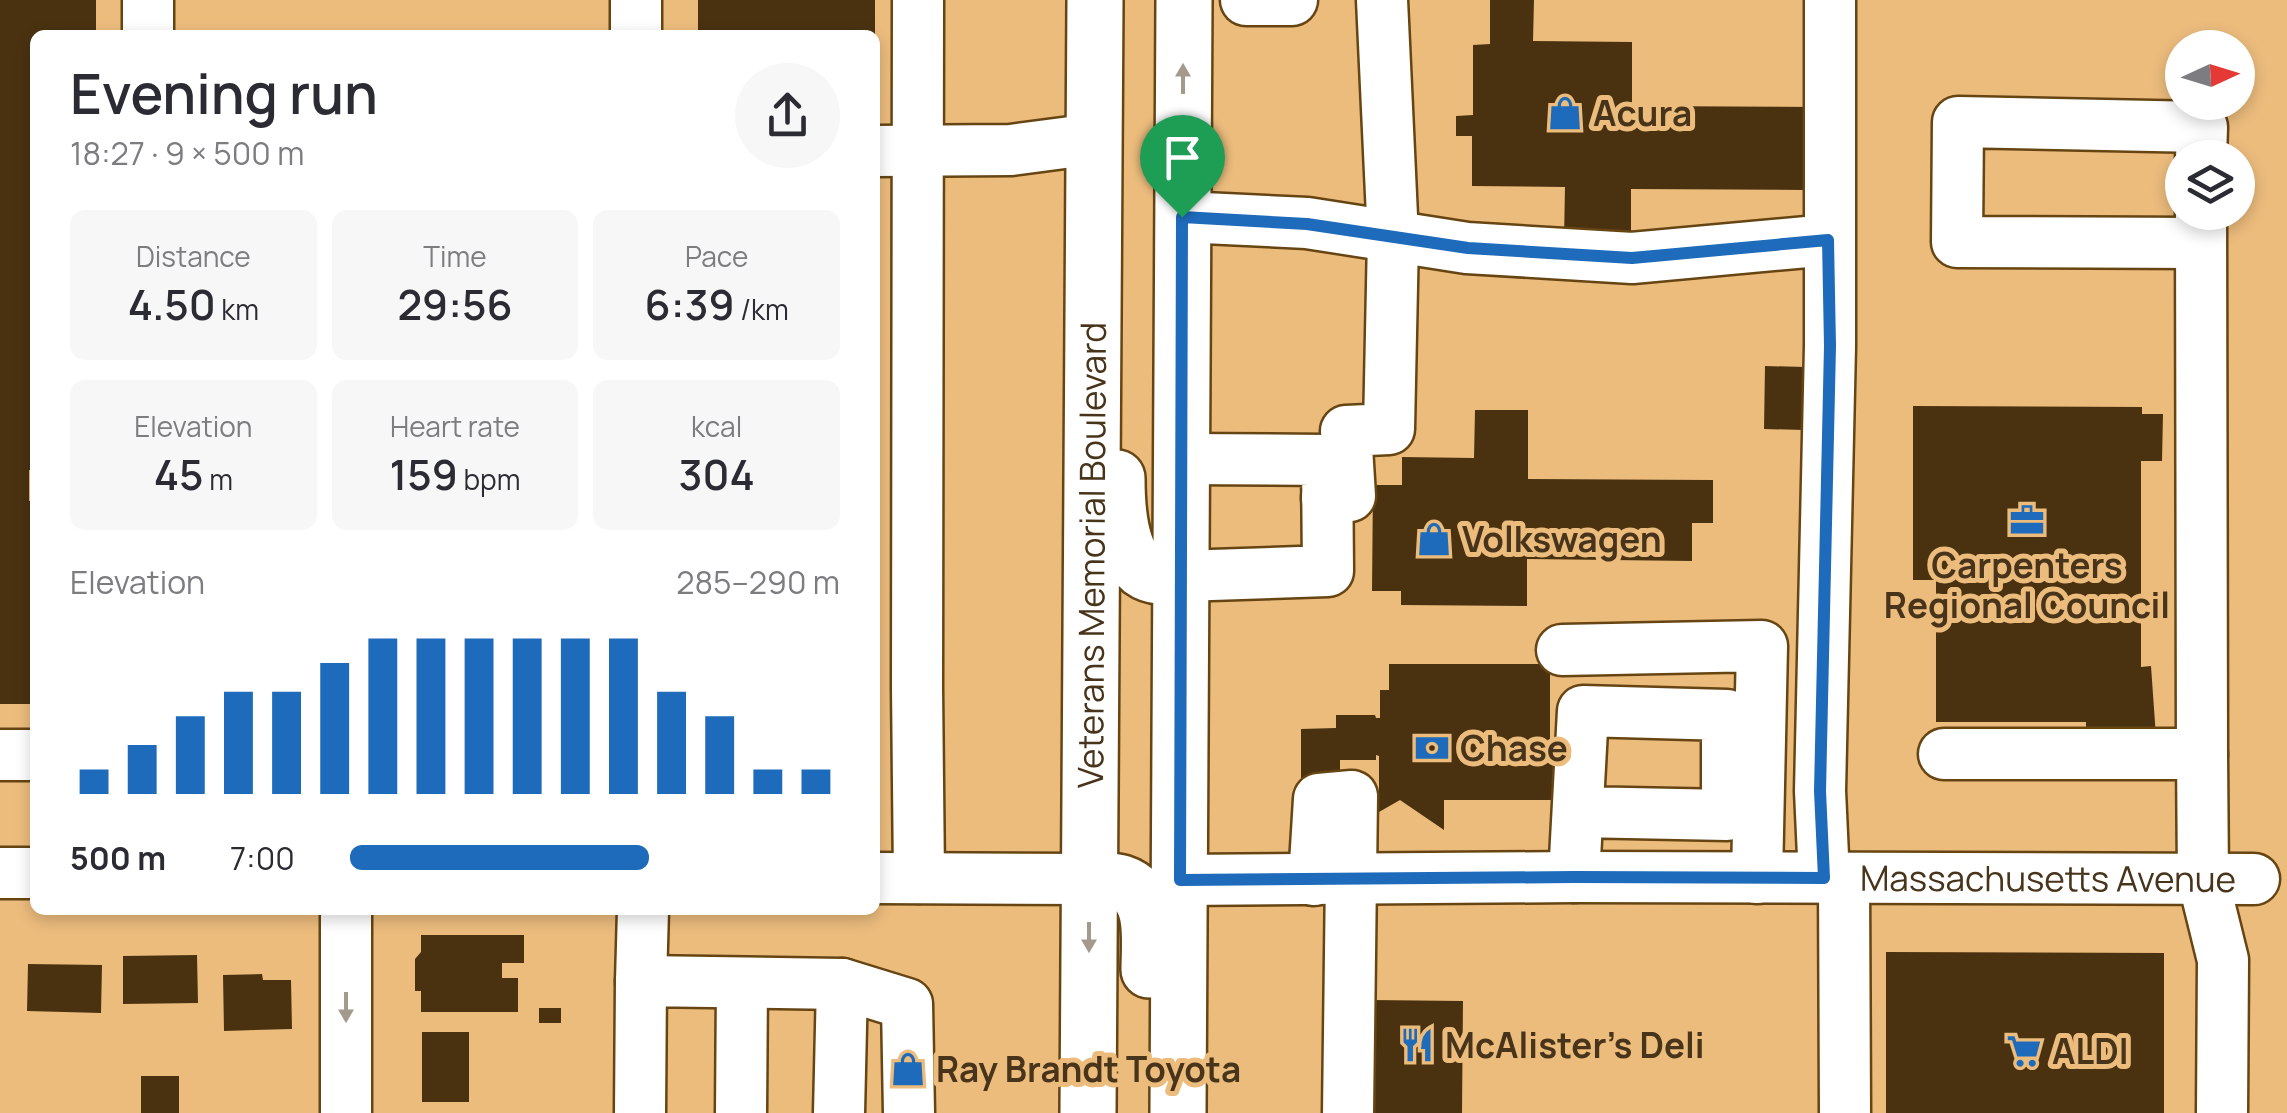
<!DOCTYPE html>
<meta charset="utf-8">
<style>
body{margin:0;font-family:Manrope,sans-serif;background:#f7f7f7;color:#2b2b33;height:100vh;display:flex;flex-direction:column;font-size:38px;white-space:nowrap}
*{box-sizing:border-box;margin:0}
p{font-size:32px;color:#7c7c81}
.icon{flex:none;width:55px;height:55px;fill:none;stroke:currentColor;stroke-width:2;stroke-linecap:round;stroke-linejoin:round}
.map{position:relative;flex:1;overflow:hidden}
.sheet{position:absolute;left:30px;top:30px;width:850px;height:885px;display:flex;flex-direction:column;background:#fff;border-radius:15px;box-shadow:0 5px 15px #0003}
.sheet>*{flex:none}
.needle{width:65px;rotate:86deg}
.tools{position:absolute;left:2165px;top:30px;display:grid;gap:20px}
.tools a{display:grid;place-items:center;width:90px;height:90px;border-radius:50%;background:#fff;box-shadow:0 5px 15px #0003;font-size:50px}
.pin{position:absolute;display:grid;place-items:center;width:85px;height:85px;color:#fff;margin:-102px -42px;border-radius:50% 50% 50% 0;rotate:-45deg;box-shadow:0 0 10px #0007}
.pin .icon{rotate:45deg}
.round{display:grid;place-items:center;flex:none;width:105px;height:105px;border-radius:52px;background:#f7f7f7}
.summary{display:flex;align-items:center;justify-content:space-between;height:170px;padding:0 40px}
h1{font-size:55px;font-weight:600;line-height:75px}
.stats{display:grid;grid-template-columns:repeat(3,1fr);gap:15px;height:170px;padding:10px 40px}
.stats div{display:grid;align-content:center;border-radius:15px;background:#f7f7f7;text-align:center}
.stats b{font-size:42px;font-weight:600}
.stats small{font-size:28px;font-weight:400}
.stats p{font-size:28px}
.chart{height:280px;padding:20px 40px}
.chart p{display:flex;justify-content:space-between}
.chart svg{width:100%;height:180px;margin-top:10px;stroke:#1e6bbb;stroke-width:6}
ul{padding:0 40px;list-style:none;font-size:32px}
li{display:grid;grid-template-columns:160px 120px 1fr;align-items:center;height:75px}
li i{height:25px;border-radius:12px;background:#1e6bbb}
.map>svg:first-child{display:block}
.building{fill:#4a3211}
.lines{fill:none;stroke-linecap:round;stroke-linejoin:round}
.minor-casing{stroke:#664513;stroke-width:55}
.major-casing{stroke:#664513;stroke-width:60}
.minor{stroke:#fff;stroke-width:50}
.major{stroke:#fff;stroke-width:55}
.oneway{fill:#a49a8c}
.route-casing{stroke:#fff;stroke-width:20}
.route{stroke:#1e6bbb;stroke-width:12}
.labels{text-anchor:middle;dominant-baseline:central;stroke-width:10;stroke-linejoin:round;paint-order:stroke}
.poi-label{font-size:35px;font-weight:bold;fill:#48341a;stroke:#ecbc7d;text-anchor:start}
.street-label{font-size:35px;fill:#48341a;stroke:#ecbc7d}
</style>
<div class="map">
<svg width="2287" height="1113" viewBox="0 0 2287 1113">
<rect width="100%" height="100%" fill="#ecbc7d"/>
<path class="building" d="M0 0H96V35H35V470H29V501H35V704H0Z
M698 0H875V35H698Z
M1490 0H1534L1533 41 1632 42V106L1823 107 1805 190 1631 189V239H1564L1565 187 1472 186V136H1456V116L1473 115V45L1490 44Z
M1765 366 1805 367 1804 430 1764 429Z
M1913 406 2142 407V414H2163L2162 461H2141V667L2151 666 2156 737 2086 732V722H1936V580H1913Z
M1475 410H1528V479L1713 480V523H1692V561L1527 559V606L1401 605V591H1372L1373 485H1402V457L1474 458Z
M1389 664H1550V741H1563V800H1444V830L1400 800 1379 812V756L1376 755V760H1340V778H1301V729L1336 728V715H1375L1376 718H1380V690H1389Z
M421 935H524V963H502V978H518V1012H421V991H415V959L421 952Z
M1886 952 2164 953V1113H1886Z
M197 955 198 1003 123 1004V956Z
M28 964 102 965 101 1013 27 1011Z
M262 974 263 980H291L292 1029 224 1031 223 975Z
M1371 1000 1463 1001 1462 1113H1352Z
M539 1008H561V1023H539Z
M422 1032H469V1102H422Z
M141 1076H179V1113H141Z"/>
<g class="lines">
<g class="minor-casing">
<g id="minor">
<path d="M636 0V35"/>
<path d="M918 0 917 688 919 878"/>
<path d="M1246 0H1292"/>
<path d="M148 35V0"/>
<path d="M875 151 1011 150 1094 139"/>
<path d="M2201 212 2202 754"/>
<path d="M1183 217 1307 223 1467 248 1632 258 1829 240"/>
<path d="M2200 243 1957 242 1958 122 2202 127 2201 158"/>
<path d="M1327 498 1350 496 1346 431 1389 429 1393 238 1382 0"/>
<path d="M1181 576 1328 571 1327 460 1182 459"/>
<path d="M1562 650 1762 646 1757 878"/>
<path d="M1944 754H2202L2203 879 2223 960 2222 1113"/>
<path d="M0 755H35"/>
<path d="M0 873H35"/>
<path d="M1574 877 1583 711 1727 715V815L1578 812"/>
<path d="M875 878 1089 879"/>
<path d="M1824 878 1820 791 1830 346V0"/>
<path d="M1844 879 1845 1113"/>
<path id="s1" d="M1180 880 1574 877 2254 879"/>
<path d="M1314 880 1319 799 1352 796 1348 1113"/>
<path d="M641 981 643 910"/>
<path d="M346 1113V910"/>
<path d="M640 1113 641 981 842 984 907 1004 909 1113"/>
<path d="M741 1113 742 983"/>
<path d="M839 1113 842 984"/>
</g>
</g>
<g class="major-casing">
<g id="major">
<path d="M1117 478C1117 505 1119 551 1142 570 1153 578 1168 577 1181 576"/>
<path d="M1089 879C1100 881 1112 880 1122 883 1156 894 1149 942 1149 970"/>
<path id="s2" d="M1088 1113 1095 0"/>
<path d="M1178 1113 1184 0"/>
</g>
</g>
<use href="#minor" class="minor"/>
<use href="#major" class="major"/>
</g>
<defs><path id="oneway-solid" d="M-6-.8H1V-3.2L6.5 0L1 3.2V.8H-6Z" transform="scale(2.5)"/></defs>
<g class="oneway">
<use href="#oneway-solid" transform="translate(1183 79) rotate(-90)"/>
<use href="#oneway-solid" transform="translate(1089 937) rotate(90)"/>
<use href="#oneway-solid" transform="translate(346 1007) rotate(90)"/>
</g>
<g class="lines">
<g class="route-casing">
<path id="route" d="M1182 217 1307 224 1468 248 1632 258 1828 240 1830 346 1820 791 1824 878 1574 877 1180 880Z"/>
</g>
<use href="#route" class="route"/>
</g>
<defs>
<g id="shop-bare" transform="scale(2.7)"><path d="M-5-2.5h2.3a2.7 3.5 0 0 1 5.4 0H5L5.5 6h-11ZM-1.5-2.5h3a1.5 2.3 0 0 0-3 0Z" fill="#1e6bbb" stroke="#ecbc7d" stroke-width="2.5" paint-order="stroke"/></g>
<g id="office-bare" transform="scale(2.7)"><path d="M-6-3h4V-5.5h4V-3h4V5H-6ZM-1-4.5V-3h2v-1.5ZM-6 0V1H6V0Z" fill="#1e6bbb" stroke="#ecbc7d" stroke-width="2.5" paint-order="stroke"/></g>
<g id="bank-bare" transform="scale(2.7)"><path d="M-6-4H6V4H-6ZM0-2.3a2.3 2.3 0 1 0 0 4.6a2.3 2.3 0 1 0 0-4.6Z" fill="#1e6bbb" stroke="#ecbc7d" stroke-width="2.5" paint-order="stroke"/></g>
<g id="restaurant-bare" transform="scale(2.7)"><path d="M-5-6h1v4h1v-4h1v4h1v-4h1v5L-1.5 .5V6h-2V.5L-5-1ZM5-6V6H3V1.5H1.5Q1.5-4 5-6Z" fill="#1e6bbb" stroke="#ecbc7d" stroke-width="2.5" paint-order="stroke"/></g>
<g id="supermarket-bare" transform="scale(2.7)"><path d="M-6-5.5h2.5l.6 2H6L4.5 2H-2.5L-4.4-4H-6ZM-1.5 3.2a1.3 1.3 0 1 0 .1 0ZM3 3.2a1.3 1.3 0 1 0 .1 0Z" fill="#1e6bbb" stroke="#ecbc7d" stroke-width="2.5" paint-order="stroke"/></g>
</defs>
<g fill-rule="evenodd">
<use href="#shop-bare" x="1565" y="113"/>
<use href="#office-bare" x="2027" y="520"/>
<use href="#shop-bare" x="1434" y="539"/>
<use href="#bank-bare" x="1432" y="748"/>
<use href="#restaurant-bare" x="1417" y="1045"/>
<use href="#supermarket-bare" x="2024" y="1051"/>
<use href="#shop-bare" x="908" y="1069"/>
</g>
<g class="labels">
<g class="poi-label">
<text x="1593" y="113">Acura</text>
<text x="1462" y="539">Volkswagen</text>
<text x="2027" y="565" text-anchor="middle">Carpenters<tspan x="2027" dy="40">Regional Council</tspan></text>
<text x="1460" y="748">Chase</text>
<text x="1445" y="1045">McAlister's Deli</text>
<text x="2052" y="1051">ALDI</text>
<text x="936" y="1069">Ray Brandt Toyota</text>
</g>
<g class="street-label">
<text stroke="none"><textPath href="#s2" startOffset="558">Veterans Memorial Boulevard</textPath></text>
<text stroke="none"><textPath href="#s1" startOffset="868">Massachusetts Avenue</textPath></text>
</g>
</g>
</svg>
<div class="tools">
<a><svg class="needle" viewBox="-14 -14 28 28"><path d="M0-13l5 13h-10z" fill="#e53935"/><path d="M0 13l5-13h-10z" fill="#7c7c81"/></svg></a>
<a><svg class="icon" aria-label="layers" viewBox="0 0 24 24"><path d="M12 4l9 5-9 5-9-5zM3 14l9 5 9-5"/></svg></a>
</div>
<div class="pin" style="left:1182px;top:217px;background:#1e9e55"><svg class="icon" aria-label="arrive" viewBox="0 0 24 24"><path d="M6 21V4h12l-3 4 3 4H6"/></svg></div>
<section class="sheet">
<div class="summary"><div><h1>Evening run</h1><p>18:27 · 9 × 500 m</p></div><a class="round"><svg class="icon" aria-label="share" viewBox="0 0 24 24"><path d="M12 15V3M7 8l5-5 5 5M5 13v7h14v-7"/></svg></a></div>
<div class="stats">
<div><p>Distance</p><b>4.50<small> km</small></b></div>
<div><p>Time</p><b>29:56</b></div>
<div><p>Pace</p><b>6:39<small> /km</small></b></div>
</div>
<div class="stats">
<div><p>Elevation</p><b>45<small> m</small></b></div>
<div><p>Heart rate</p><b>159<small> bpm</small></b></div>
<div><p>kcal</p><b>304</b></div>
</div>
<div class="chart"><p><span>Elevation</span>285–290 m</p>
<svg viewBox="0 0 160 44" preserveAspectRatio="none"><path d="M5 44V38M15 44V32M25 44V25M35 44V19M45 44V19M55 44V12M65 44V6M75 44V6M85 44V6M95 44V6M105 44V6M115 44V6M125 44V19M135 44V25M145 44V38M155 44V38"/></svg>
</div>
<ul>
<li><b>500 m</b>7:00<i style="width:61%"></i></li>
</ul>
</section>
</div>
